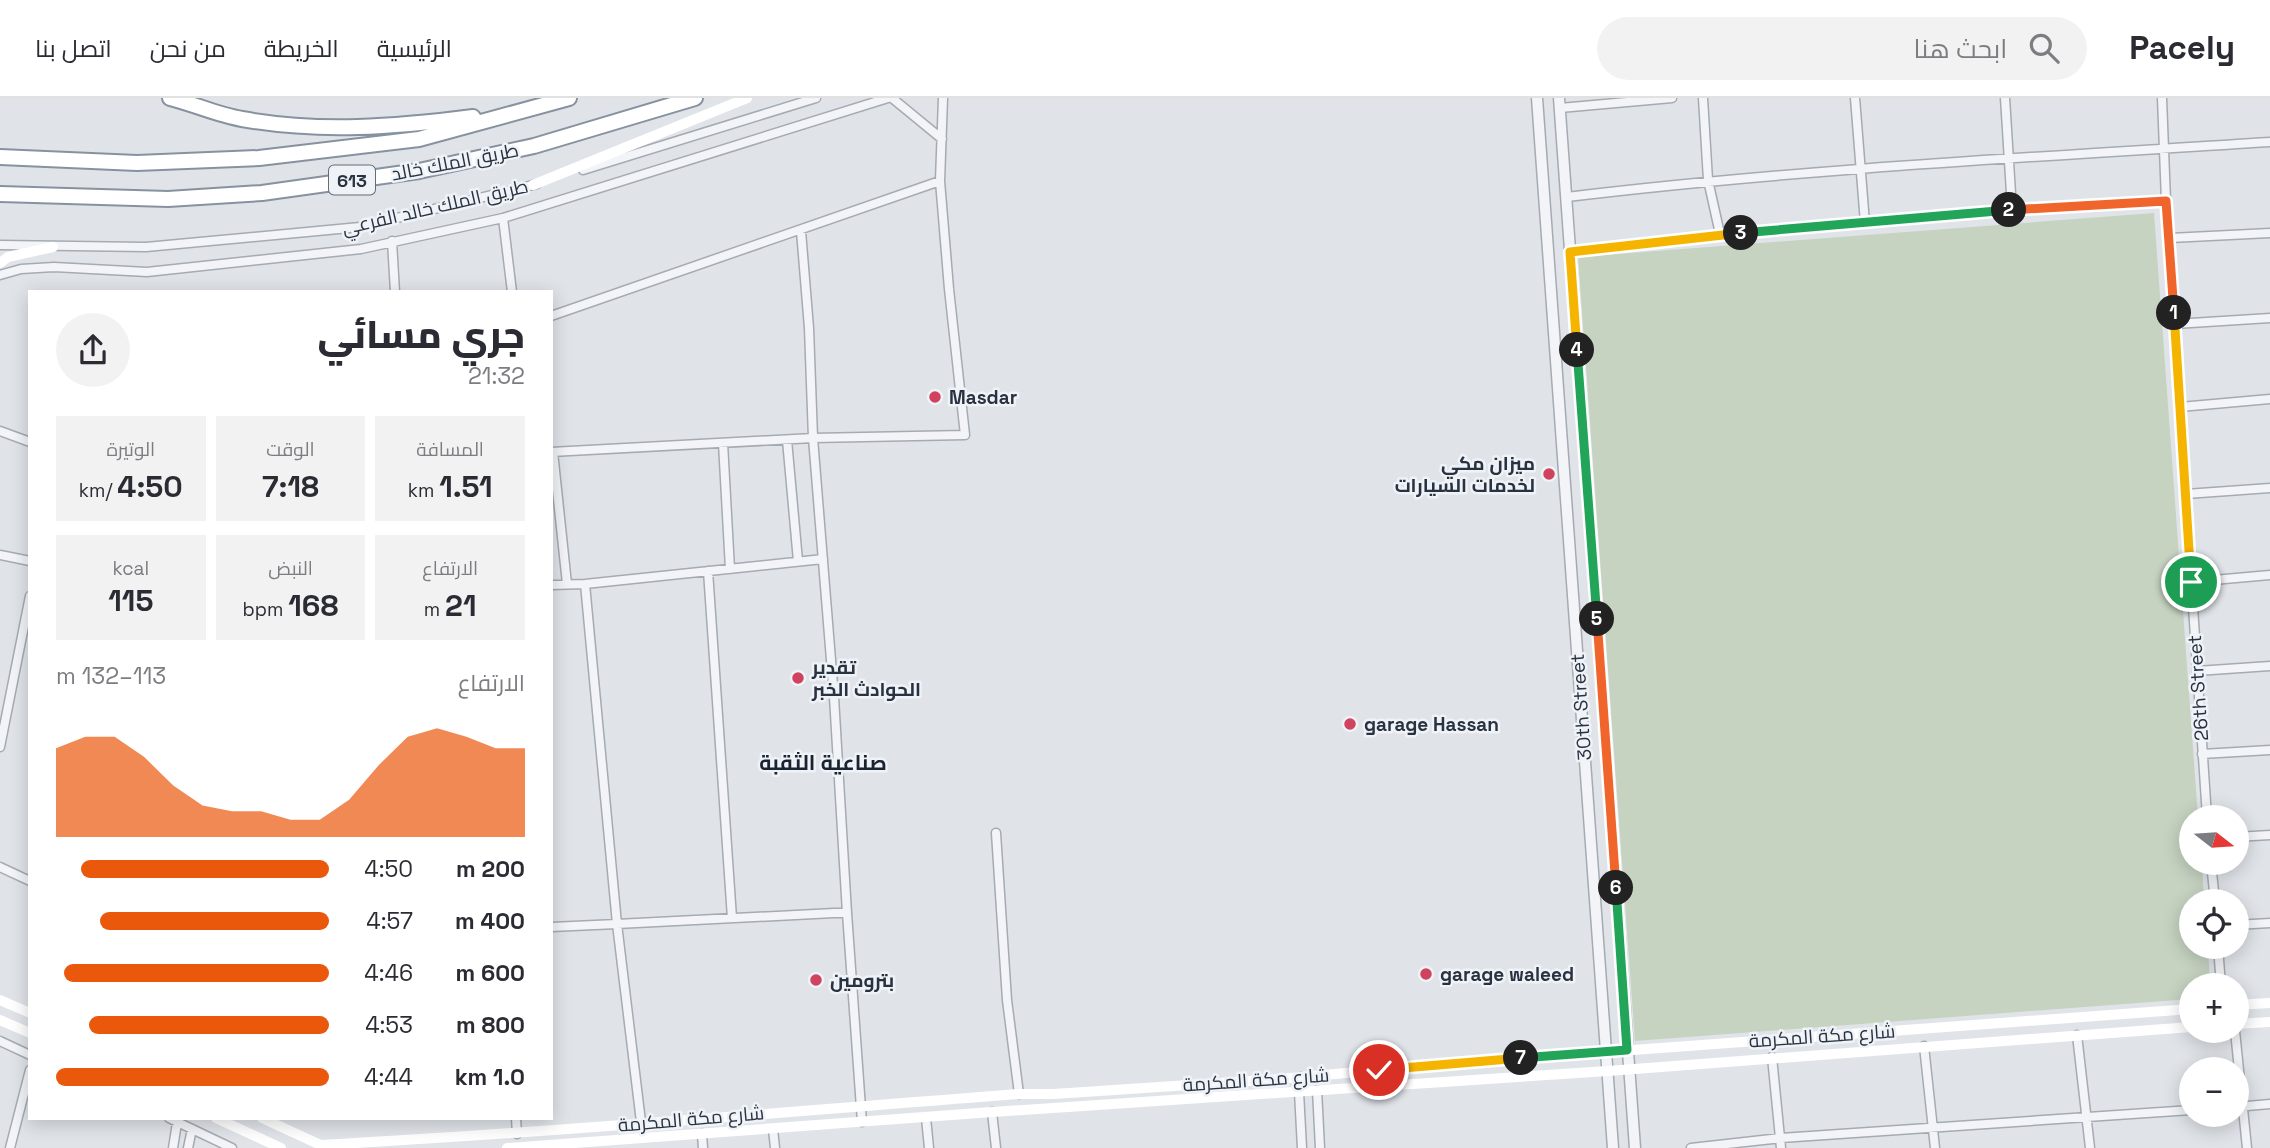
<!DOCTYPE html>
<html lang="ar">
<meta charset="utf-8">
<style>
body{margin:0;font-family:"Space Grotesk",Cairo,sans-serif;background:#f2f2f3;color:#2b2b33;direction:rtl;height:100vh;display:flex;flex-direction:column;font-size:26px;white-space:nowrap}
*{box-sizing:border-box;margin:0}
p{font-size:23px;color:#7c7c81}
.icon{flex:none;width:38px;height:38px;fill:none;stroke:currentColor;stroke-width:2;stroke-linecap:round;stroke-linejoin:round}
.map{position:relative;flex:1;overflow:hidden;direction:ltr}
.side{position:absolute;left:28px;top:192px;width:525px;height:830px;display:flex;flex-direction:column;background:#fff;border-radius:0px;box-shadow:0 4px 18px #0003;direction:rtl}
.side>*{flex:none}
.needle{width:46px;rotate:107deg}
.controls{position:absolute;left:2179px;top:707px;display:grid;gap:14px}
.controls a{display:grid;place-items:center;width:70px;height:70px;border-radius:50%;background:#fff;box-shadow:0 4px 18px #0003;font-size:35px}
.pin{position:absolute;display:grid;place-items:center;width:60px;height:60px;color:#fff;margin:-30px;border:4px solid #fff;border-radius:50%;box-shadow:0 2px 7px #0007}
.km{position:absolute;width:35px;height:35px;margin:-18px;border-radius:50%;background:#222;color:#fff;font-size:19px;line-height:35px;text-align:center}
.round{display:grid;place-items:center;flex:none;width:74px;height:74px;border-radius:37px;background:#f2f2f3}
.headline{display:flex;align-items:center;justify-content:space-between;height:119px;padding:0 28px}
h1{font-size:38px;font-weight:800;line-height:52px}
.metrics{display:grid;grid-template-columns:repeat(3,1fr);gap:10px;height:119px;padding:7px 28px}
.metrics div{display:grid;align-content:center;border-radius:0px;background:#f2f2f3;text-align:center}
.metrics b{font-size:30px;font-weight:800}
.metrics small{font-size:19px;font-weight:400}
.metrics p{font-size:19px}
.chart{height:196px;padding:14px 28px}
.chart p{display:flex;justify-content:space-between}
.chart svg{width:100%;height:126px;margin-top:7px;fill:#ea580c;opacity:.7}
ul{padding:0 28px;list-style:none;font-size:23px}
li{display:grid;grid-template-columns:112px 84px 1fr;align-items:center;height:52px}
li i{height:18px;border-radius:9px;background:#ea580c}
header{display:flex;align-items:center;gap:42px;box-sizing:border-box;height:98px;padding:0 35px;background:#fff;border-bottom:2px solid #e1e1e2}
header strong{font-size:33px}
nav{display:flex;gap:38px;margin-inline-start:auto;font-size:24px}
.search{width:490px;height:63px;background:#f2f2f3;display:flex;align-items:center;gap:18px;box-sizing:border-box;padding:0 24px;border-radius:38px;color:#7c7c81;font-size:26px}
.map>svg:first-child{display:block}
.green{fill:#c6d3c1}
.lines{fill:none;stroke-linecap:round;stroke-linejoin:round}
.minor-casing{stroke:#a5abb3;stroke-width:11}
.tertiary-casing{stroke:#a5abb3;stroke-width:13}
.motorway-casing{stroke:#8792a0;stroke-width:18}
.minor{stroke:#f2f4f7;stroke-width:8}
.tertiary{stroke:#f2f4f7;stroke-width:10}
.secondary{stroke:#fff;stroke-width:10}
.motorway{stroke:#fff;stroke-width:14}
.split-1-casing{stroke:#fff;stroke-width:14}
.split-2-casing{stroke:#fff;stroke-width:14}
.split-3-casing{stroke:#fff;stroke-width:14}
.split-4-casing{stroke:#fff;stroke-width:14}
.split-5-casing{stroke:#fff;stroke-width:14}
.split-6-casing{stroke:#fff;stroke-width:14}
.split-7-casing{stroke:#fff;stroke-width:14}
.split-8-casing{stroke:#fff;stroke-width:14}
.split-1{stroke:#f5b400;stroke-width:9}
.split-2{stroke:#f0652b;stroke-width:9}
.split-3{stroke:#22a559;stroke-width:9}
.split-4{stroke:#f5b400;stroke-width:9}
.split-5{stroke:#22a559;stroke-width:9}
.split-6{stroke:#f0652b;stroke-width:9}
.split-7{stroke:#22a559;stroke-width:9}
.split-8{stroke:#f5b400;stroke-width:9}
.poi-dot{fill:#d0435e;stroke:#eff2f6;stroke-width:2.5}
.labels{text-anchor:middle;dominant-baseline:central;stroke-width:5;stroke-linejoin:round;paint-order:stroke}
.shield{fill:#eff2f6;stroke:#646c77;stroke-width:2}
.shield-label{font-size:18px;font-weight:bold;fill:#283240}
.street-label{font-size:19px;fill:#283240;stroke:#eff2f6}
.poi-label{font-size:19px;font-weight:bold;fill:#283240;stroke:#eff2f6;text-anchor:start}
.neighbourhood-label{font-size:21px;font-weight:bold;fill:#1a2331;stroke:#eff2f6}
</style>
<header>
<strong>Pacely</strong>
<div class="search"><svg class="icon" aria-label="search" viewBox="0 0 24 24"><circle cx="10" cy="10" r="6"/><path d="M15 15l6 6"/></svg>ابحث هنا</div>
<nav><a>الرئيسية</a><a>الخريطة</a><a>من نحن</a><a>اتصل بنا</a></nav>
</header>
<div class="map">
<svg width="2270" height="1050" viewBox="0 0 2270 1050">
<rect width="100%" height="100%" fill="#e0e4e9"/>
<path class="green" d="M2154 115 2198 719H2191V765H2202L2204 803H2191V849H2208L2210 887H2191V901L1635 943 1578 159Z"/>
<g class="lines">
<g class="minor-casing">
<path id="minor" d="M892 0 942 41
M1703 0 1708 82 1720 136
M1855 0 1865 125
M2005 0 2012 111
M2162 0 2166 103 2207 719
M1560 10 1672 0
M583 72 816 0
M1567 99C1800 71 2035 59 2270 44
M503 120 512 194
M801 133 809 230 813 340 834 599 847 815
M2170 140 2270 135
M392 143 395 194
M0 147 146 149 360 129 537 86
M1570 154C1768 131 1967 114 2166 103
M0 177 21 171 54 169 147 174 361 151 503 120 888 0
M551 218 940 83
M2175 226 2270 220
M2180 309 2270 301
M0 333 30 344
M787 342 798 463
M723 345 730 471
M551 354 813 340 965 337 949 191 940 83 943 0
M553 354 567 486
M2186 396 2270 390
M0 457 30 463
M708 473 732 820
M2191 484 2270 477
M551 487 585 486 823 461
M2197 573 2270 568
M0 649 30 498
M2202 656 2270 652
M996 735 1007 902 1019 996
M2236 739 2270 737
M2211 765 2215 803
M0 769 30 783
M2236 827 2270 825
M551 829 617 826 585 486
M2218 849 2221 887
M2235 933 2247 1050
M2077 937 2090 1050
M0 943 30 957
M1924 948 1935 1050
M1772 959 1781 1050
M1300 979 1299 994 1302 1050
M1317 992 1320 1050
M2236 1009 2270 1006
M992 1014 996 1050
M169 1020 232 1050
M516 1020 517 1036
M926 1020 929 1050
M641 1024 617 826 834 815H847L862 1024
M773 1031 775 1050
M702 1036 703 1050
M10 1050 30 972
M173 1050 177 1025
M188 1050 192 1031
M1691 1050 1781 1040 2191 1012"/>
</g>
<g class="tertiary-casing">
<path id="tertiary" d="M1537 0 1613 1050
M1559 0 1635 1050"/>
</g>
<g class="motorway-casing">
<path id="motorway" d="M170 0C194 6 218 17 242 21 320 35 395 29 473 19
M0 59 137 65 259 60 419 41 569 0
M0 96 168 101 262 95 419 73 534 48 695 0"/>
</g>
<use href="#minor" class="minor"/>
<use href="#tertiary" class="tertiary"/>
<path class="secondary" d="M533 87 747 0
M0 165 8 159 53 149
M0 902 30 915
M2236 907 2270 905
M0 922 30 935
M2236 926 2270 924
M216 1020 281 1050
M262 1020 325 1049
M321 1047C554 1034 787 1014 1019 996H1054L1280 981 1457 965 2191 911
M507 1050 992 1014 1608 973 2191 929"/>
<use href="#motorway" class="motorway"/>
</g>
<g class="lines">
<g class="split-1-casing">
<path id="split-1" d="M2174 215 2191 484"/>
</g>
<g class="split-2-casing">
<path id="split-2" d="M2009 112 2166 103 2174 215"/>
</g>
<g class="split-3-casing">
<path id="split-3" d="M1741 135 2009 112"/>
</g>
<g class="split-4-casing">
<path id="split-4" d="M1577 252 1570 154 1741 135"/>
</g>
<g class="split-5-casing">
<path id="split-5" d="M1577 252 1597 521"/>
</g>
<g class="split-6-casing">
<path id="split-6" d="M1597 521 1616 790"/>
</g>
<g class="split-7-casing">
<path id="split-7" d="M1521 960 1627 952 1616 790"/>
</g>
<g class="split-8-casing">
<path id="split-8" d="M1379 972 1521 960"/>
</g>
<use href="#split-1" class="split-1"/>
<use href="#split-2" class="split-2"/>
<use href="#split-3" class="split-3"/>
<use href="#split-4" class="split-4"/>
<use href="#split-5" class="split-5"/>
<use href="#split-6" class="split-6"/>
<use href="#split-7" class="split-7"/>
<use href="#split-8" class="split-8"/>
</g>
<g class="poi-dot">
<circle cx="935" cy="299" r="7"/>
<circle cx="1549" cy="376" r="7"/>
<circle cx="798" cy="580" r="7"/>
<circle cx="1350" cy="626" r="7"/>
<circle cx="1426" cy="876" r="7"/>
<circle cx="816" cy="882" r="7"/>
</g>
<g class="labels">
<rect class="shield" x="329" y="67.5" width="46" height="29" rx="5"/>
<g class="shield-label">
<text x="352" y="82">613</text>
</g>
<g class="street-label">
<text transform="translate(455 64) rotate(-11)">طريق الملك خالد</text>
<text transform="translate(435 109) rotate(-13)">طريق الملك خالد الفرعي</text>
<text transform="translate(2198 590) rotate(-94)">26th Street</text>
<text transform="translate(1581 609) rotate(-94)">30th Street</text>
<text transform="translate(1822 938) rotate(-4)">شارع مكة المكرمة</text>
<text transform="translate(1256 982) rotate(-4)">شارع مكة المكرمة</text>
<text transform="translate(691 1021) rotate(-5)">شارع مكة المكرمة</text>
</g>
<g class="poi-label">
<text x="949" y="299">Masdar</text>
<text x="1535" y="365" text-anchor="end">ميزان مكي<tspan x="1535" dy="22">لخدمات السيارات</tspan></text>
<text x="812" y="569">تقدير<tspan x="812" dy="22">الحوادث الخبر</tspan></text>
<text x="1364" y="626">garage Hassan</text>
<text x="1440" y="876">garage waleed</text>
<text x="830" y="882">بترومين</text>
</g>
<g class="neighbourhood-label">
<text x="823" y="664">صناعية الثقبة</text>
</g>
</g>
</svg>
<div class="controls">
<a><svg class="needle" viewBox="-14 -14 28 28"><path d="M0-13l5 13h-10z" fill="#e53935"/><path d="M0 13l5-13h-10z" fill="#7c7c81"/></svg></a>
<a><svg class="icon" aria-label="locate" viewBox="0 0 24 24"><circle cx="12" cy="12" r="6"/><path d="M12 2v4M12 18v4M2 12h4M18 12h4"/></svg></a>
<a>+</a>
<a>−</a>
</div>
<div class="pin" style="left:2191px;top:484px;background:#1e9e55"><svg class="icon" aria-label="arrive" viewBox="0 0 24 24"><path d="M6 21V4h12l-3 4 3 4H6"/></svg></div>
<div class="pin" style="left:1379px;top:972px;background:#d93025"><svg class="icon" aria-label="check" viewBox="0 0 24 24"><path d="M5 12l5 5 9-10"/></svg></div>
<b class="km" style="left:2174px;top:215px">1</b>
<b class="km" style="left:2009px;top:112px">2</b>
<b class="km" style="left:1741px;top:135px">3</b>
<b class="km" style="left:1577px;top:252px">4</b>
<b class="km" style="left:1597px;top:521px">5</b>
<b class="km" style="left:1616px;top:790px">6</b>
<b class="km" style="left:1521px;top:960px">7</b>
<section class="side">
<div class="headline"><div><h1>جري مسائي</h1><p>21:32</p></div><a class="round"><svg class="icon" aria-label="share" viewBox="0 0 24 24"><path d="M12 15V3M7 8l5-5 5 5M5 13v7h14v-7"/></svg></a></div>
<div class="metrics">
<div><p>المسافة</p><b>1.51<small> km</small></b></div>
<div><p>الوقت</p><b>7:18</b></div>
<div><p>الوتيرة</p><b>4:50<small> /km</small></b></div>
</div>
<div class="metrics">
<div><p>الارتفاع</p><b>21<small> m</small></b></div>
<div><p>النبض</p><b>168<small> bpm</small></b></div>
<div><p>kcal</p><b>115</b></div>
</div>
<div class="chart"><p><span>الارتفاع</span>113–132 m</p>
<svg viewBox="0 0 160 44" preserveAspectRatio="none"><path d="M0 44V13L10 9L20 9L30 16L40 26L50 33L60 35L70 35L80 38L90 38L100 31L110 19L120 9L130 6L140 9L150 13L160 13V44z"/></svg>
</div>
<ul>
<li><b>200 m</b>4:50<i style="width:91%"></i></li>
<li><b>400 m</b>4:57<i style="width:84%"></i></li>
<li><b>600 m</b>4:46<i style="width:97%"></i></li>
<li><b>800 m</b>4:53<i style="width:88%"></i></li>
<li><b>1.0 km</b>4:44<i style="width:100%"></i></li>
</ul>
</section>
</div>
